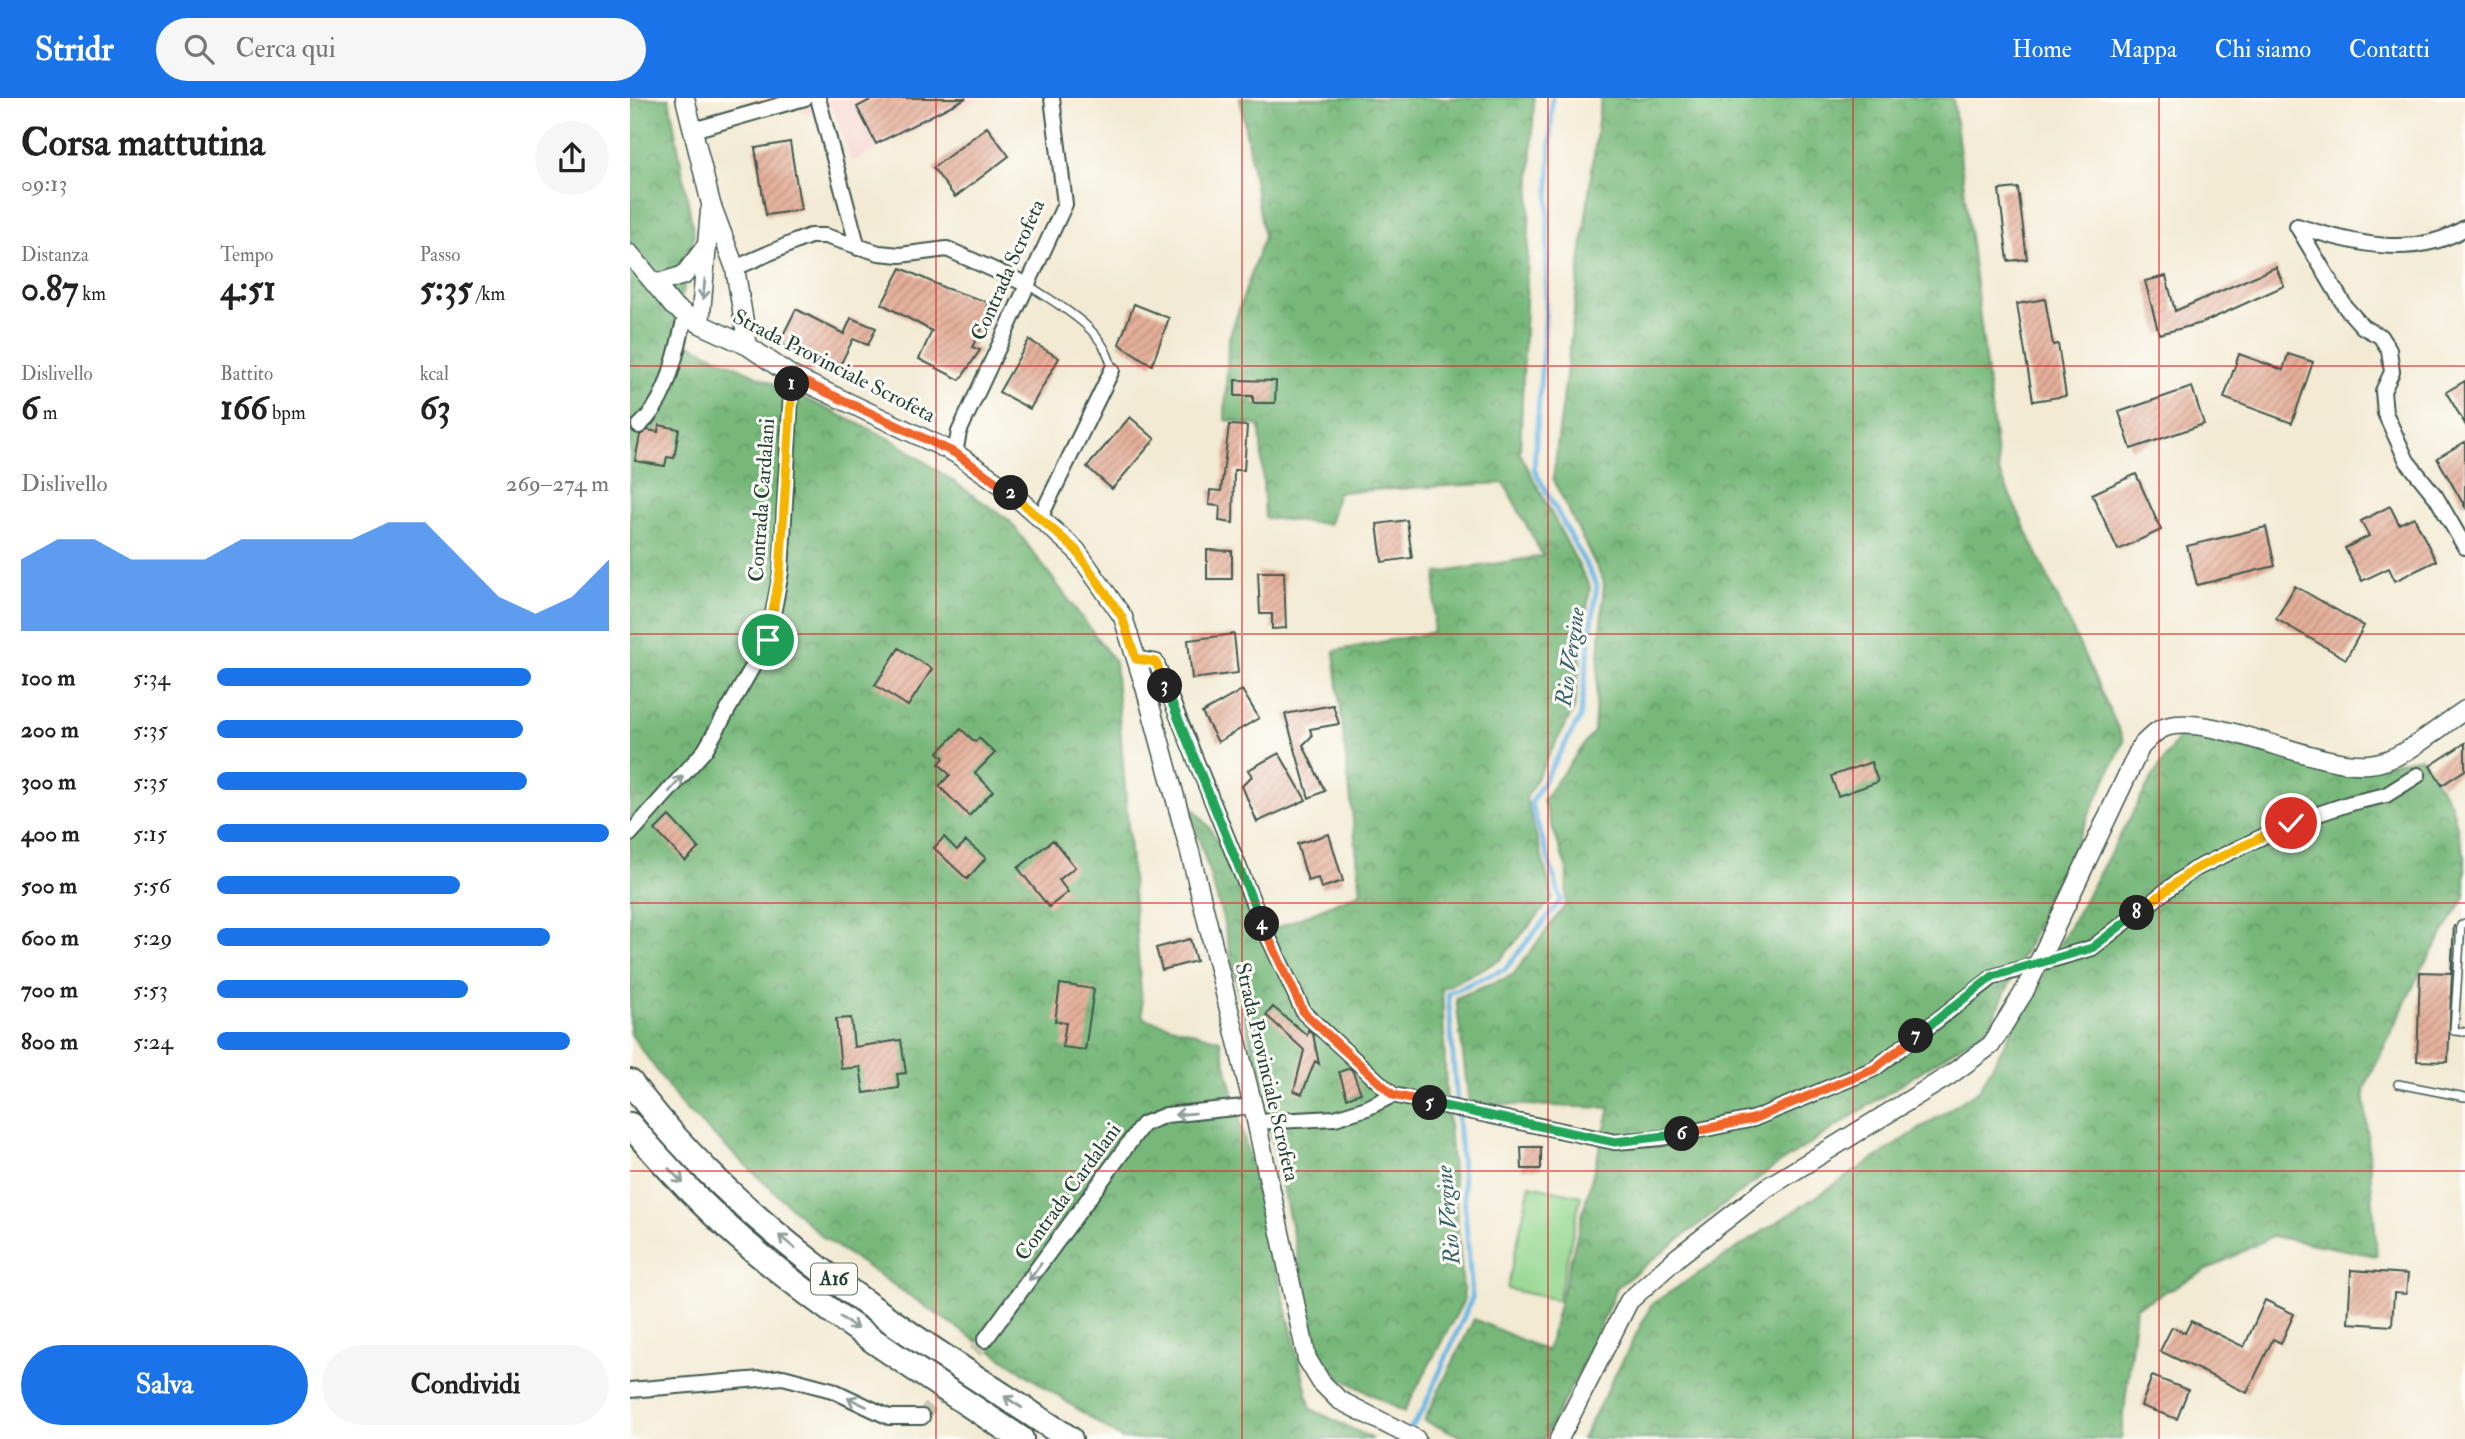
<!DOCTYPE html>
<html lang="it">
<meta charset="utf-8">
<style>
body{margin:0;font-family:"IM FELL Double Pica",serif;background:#f6f6f6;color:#222;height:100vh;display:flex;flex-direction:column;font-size:26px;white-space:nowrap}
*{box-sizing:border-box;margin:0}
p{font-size:23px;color:#767676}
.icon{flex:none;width:38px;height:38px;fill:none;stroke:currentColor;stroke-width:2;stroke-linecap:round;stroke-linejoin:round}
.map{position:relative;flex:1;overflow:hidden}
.side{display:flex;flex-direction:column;background:#fff;width:630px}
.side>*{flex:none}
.pin{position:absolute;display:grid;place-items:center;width:60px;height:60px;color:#fff;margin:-30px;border:4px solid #fff;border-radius:50%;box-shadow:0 2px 7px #0007}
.km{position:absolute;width:35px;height:35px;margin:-18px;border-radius:50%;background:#222;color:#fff;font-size:19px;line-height:35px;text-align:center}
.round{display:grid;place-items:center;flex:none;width:74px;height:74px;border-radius:37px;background:#f6f6f6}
.summary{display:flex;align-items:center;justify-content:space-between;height:119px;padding:0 21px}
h1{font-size:38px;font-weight:700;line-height:52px}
.stats{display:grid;grid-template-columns:repeat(3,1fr);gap:10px;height:119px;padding:7px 21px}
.stats div{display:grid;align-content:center}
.stats b{font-size:35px;font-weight:700}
.stats small{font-size:19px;font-weight:400}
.stats p{font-size:19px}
.chart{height:196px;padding:14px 21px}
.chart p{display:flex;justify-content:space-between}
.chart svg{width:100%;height:126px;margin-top:7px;fill:#1a73e8;opacity:.7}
.primary-button{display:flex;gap:14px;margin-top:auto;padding:14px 21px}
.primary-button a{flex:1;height:80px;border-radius:42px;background:#1a73e8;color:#fff;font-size:28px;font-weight:700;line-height:80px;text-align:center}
.primary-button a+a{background:#f6f6f6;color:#222}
ul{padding:0 21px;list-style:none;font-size:23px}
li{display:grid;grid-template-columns:112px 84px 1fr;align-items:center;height:52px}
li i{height:18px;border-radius:9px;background:#1a73e8}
header{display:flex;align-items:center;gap:42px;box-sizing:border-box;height:98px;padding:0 35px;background:#1a73e8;color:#fff}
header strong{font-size:33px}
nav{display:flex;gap:38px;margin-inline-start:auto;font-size:24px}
.search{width:490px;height:63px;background:#f6f6f6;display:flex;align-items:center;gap:18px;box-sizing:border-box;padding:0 24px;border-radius:38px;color:#767676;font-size:26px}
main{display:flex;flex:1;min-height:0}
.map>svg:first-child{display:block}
.built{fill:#f7d0cd}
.forest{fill:url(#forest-crowns);stroke:#4b7a57;stroke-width:2}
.park{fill:#94d790;stroke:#5a8a62;stroke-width:2}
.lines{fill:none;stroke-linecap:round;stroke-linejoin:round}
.stream{stroke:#6db7e5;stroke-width:5}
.building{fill:url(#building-hatch)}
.minor-tunnel{stroke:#c8c7b3;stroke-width:14;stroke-dasharray:14 7;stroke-linecap:butt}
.service-casing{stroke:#3f574c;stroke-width:10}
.minor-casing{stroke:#3f574c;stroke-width:18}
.tertiary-casing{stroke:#3f574c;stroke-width:21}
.motorway-casing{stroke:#3f574c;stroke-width:28}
.service{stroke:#fff;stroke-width:7}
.minor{stroke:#fff;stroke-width:14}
.tertiary{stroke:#fff;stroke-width:18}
.motorway{stroke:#fff;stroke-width:24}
.tertiary-bridge-casing{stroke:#3f574c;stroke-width:21;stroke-linecap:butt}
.tertiary-bridge{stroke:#fff;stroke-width:18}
.oneway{stroke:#8f9e9a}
.split-1-casing{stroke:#fff;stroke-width:14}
.split-2-casing{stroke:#fff;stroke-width:14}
.split-3-casing{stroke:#fff;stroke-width:14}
.split-4-casing{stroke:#fff;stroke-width:14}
.split-5-casing{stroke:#fff;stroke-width:14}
.split-6-casing{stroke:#fff;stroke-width:14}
.split-7-casing{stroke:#fff;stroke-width:14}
.split-8-casing{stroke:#fff;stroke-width:14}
.split-9-casing{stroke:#fff;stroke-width:14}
.split-1{stroke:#f5b400;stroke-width:9}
.split-2{stroke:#f0652b;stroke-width:9}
.split-3{stroke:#f5b400;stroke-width:9}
.split-4{stroke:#22a559;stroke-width:9}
.split-5{stroke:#f0652b;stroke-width:9}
.split-6{stroke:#22a559;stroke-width:9}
.split-7{stroke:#f0652b;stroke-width:9}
.split-8{stroke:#22a559;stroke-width:9}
.split-9{stroke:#f5b400;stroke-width:9}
.grid{fill:none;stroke:#d62828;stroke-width:2;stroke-opacity:0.55}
.labels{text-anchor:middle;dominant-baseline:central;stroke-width:6;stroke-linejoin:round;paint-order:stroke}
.shield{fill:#fdfcf7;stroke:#62766e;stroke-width:2}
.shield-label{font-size:19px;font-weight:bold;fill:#1f3d34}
.street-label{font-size:21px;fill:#1f3d34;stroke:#fdfcf7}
.water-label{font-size:23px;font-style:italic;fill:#366269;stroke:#fdfcf7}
</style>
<header>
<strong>Stridr</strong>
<div class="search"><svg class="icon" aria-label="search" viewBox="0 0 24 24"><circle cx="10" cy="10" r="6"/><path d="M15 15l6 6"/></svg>Cerca qui</div>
<nav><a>Home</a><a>Mappa</a><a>Chi siamo</a><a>Contatti</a></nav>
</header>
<main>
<section class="side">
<div class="summary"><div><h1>Corsa mattutina</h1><p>09:13</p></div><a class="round"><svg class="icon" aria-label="share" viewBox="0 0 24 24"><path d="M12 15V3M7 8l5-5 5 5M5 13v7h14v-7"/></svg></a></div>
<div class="stats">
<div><p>Distanza</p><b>0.87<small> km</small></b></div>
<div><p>Tempo</p><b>4:51</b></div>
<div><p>Passo</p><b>5:35<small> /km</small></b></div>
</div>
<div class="stats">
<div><p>Dislivello</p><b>6<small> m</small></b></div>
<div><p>Battito</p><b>166<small> bpm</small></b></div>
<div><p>kcal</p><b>63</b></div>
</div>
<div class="chart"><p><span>Dislivello</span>269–274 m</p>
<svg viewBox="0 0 160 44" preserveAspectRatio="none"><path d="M0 44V19L10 12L20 12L30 19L40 19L50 19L60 12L70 12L80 12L90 12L100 6L110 6L120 19L130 32L140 38L150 32L160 19V44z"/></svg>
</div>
<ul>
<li><b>100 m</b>5:34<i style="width:80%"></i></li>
<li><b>200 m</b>5:35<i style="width:78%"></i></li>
<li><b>300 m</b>5:35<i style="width:79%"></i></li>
<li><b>400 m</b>5:15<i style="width:100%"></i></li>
<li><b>500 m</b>5:56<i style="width:62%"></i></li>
<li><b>600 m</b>5:29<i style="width:85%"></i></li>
<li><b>700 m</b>5:53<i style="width:64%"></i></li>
<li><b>800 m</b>5:24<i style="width:90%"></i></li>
</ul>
<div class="primary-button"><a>Salva</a><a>Condividi</a></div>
</section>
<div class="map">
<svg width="1835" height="1341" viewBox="0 0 1835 1341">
<defs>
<pattern id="forest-crowns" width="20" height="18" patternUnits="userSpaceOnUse" patternTransform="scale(1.75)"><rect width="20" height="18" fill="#77b87a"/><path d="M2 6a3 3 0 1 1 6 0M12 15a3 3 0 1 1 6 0" fill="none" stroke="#619765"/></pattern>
<pattern id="building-hatch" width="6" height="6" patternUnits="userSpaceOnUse" patternTransform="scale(1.75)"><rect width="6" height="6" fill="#e5af9a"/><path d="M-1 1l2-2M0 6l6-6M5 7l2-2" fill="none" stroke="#b9907e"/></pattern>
</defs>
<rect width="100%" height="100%" fill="#fdfcf7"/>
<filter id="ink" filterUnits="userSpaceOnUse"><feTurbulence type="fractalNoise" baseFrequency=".0143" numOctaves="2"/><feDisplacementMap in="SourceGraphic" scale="14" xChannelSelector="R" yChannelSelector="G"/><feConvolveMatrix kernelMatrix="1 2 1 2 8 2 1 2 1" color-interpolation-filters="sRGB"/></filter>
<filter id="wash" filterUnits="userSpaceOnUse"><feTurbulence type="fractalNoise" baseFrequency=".00686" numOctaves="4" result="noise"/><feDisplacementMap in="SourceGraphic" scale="28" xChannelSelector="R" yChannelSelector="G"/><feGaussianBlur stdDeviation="1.57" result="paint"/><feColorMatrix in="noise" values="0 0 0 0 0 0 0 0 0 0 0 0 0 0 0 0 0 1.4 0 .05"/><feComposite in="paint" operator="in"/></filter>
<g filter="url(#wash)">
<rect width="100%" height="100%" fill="#f2ead3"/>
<path class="built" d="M169 0H351L222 64 201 8 175 17Z"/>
<path class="forest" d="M0 0H39L64 137 44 239 263 342 379 422 485 564 513 920 590 942 681 1311 743 1341H492L194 1140 52 1008 0 935Z
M610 0H904L890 355 960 489 944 611 896 700 923 800 870 862 812 891 816 994 834 1202 774 1314 707 1278 690 1258 592 817 558 704 579 729 642 832 731 794 704 553 803 534 807 475 913 458 874 385 708 394 699 426 635 420 630 328 595 322 598 243 634 139Z
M971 0H1323L1369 374 1494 643 1359 929 1141 1071 987 1189 955 1262 914 1341H838L794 1323 844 1221 917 1253 980 1010 839 1005 826 900 883 877 936 806 937 772 913 702 964 633 974 484 923 381Z
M1550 637 1719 673 1791 659 1821 706 1835 759V799L1790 874 1734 991 1747 1158 1642 1138 1506 1209 1491 1341H952L1022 1206 1349 992 1522 680Z"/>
<path class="park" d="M900 1087 951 1098 928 1202 877 1191Z"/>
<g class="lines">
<path class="stream" d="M779 1333 793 1312 842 1200 818 895 875 871 931 802 901 705 950 620 967 487 904 371 915 221 922 0"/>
</g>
<g id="blocks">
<path class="building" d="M244 0H336L246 46 227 9Z
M357 29 379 58 325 99 303 70Z
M160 44 171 112 136 117 125 50Z
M1388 90 1397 161 1378 163 1369 92Z
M1646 169 1654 188 1572 225 1529 236 1515 183 1536 178 1545 213Z
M271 170 315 190 357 204 358 219 342 249 350 252 330 282 289 261 302 233 252 206Z
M1415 201 1423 247 1428 246 1436 298 1403 303 1387 206Z
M504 206 539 220 522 267 489 246Z
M166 211 214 236 221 220 246 230 238 247 223 241 207 274 149 245Z
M399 242 429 260 400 311 369 294Z
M1609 256 1653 272 1658 256 1683 264 1662 325 1594 300Z
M605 282 646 283 645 305H623V298H605Z
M1835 283V326L1816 294Z
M1562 289 1574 326 1501 351 1489 314Z
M500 319 525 341 482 391 457 369Z
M29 327 49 331 44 360 37 359 35 368 5 363 10 337 18 332 28 334Z
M599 327 617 328 614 372H604L603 425 589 423 590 408 579 407 580 392 591 393Z
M1835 344V409L1807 360Z
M1506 376 1531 432 1488 452 1462 396Z
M1760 408 1769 426 1784 419 1806 463 1765 483 1759 470 1732 483 1715 450 1739 438 1731 423Z
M777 422 782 460 752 464 747 426Z
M1636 429 1645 468 1567 487 1557 448Z
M577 452 602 453V481H577Z
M628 474H654L656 530 642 531V516H630Z
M1665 488 1734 528 1716 561 1646 521Z
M604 536 608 575 562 581 558 542Z
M269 550 302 571 278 608 245 587Z
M612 592 629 620 588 644 572 615Z
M703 607 709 626 680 631 682 638 673 647 695 693 679 700 655 616Z
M331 631 345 644 349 640 365 655 345 675 363 693 339 718 309 688 320 677 309 666 314 660 308 654Z
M1835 645V672L1812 687 1800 668Z
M649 655 676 702 627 724 612 688 622 678 618 672Z
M1241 664 1248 684 1208 698 1201 678Z
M39 718 69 750 55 763 25 732Z
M699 736 713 783 691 790 688 780 678 783 667 746Z
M314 739 327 752 336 743 356 760 337 781 304 750Z
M423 742 445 769 429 782 438 794 419 809 388 770Z
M1824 827 1818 964 1787 963 1790 874 1821 875Z
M560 841 566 863 532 872 526 850Z
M430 886 464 891 455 952 432 949 436 925 425 923Z
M643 909 677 937 678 932 683 936 689 966 685 963 672 996 664 993 674 952 636 917Z
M221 920 224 949 271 942 276 975 267 976 269 990 234 995 230 969 211 971 206 921Z
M720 970 723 974 731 995 717 1000 709 974Z
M891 1049H911V1071H892Z
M1721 1172 1778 1176 1776 1196 1764 1195 1762 1228 1718 1225Z
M1635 1202 1664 1216 1651 1245 1643 1241 1617 1295 1530 1253 1542 1229 1555 1235 1561 1223 1614 1249Z
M1522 1278 1558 1292 1547 1321 1511 1308Z"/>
</g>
</g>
<g filter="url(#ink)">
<use href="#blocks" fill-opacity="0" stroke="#3f574c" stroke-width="2"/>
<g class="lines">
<path class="minor-tunnel" d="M292 1319 355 1242"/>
<g class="service-casing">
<path id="service" d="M398 187C430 208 476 231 482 272
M1835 825 1831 827 1824 933 1835 934
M1768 986 1835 999"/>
</g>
<g class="minor-casing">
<path id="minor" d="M188 0 228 150
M63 32 175 0
M1667 128 1716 210 1733 229 1750 238 1759 252 1762 274 1753 293 1755 315 1777 363 1806 399 1835 449
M1667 128C1721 145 1783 162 1835 130
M105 170 167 143 180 138H195L249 155 270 157 317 151 398 187
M9 328C40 301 45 255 56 216
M325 355 329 334 435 106 422 0
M410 420 482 272
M506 561 526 564 629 819 674 915 763 997 985 1044 1032 1040 1123 1021 1244 971 1363 879 1462 850 1563 772 1661 725 1721 705 1756 697 1788 677
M0 736 75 652 138 542 151 474 162 278
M627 1024 705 1020 737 1010 763 997
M355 1242 513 1026 536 1017 623 1008
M0 1292 153 1279 202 1292 259 1319H292"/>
</g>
<g class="tertiary-casing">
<path id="tertiary" d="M55 0 81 106 105 170 118 248
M0 156 43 208 70 226 118 248 162 278 325 355 376 390 446 452 493 519 515 589 560 754 623 1008 677 1261 691 1284 709 1302 786 1341
M25 186 54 177 77 147
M70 226 80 113
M1416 849 1511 648C1517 643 1524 634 1531 631 1574 610 1684 671 1739 666 1772 664 1807 630 1835 612
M929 1341 999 1203 1049 1158 1138 1089 1320 977 1361 947 1394 894"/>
</g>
<g class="motorway-casing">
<path id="motorway" d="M0 984C114 1138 283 1238 440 1341
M0 1027C35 1068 72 1107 112 1142 198 1217 296 1278 391 1341"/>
</g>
<use href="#service" class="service"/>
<use href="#minor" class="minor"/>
<use href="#tertiary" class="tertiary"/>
<use href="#motorway" class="motorway"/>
<g class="tertiary-bridge-casing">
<path id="tertiary-bridge" d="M1394 894 1416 849"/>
</g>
<use href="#tertiary-bridge" class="tertiary-bridge"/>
</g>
<defs><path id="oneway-shaft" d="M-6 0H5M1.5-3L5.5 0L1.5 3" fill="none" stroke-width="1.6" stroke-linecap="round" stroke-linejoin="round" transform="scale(1.75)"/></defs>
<g class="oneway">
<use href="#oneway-shaft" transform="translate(74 191) rotate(95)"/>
<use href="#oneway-shaft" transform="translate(46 686) rotate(-49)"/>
<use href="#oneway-shaft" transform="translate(555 1016) rotate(175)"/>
<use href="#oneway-shaft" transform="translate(46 1078) rotate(46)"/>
<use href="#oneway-shaft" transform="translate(157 1144) rotate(-141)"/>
<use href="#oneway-shaft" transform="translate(405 1174) rotate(126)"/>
<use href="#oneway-shaft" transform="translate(219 1225) rotate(35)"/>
<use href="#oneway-shaft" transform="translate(227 1304) rotate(-155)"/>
<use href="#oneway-shaft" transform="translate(383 1304) rotate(-147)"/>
</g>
</g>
<g class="lines" filter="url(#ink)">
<g class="split-1-casing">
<path id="split-1" d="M138 542 150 474 162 286"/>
</g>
<g class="split-2-casing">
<path id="split-2" d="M162 286V278L325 355 381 395"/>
</g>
<g class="split-3-casing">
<path id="split-3" d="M381 395 446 452 492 519 506 561 526 564 535 588"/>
</g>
<g class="split-4-casing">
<path id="split-4" d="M535 588 632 826"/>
</g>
<g class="split-5-casing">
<path id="split-5" d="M632 826 674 915 763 997 800 1005"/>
</g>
<g class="split-6-casing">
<path id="split-6" d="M800 1005 985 1044 1052 1036"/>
</g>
<g class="split-7-casing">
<path id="split-7" d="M1052 1036 1123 1021 1244 971 1286 938"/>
</g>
<g class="split-8-casing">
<path id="split-8" d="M1286 938 1363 878 1462 850 1507 815"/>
</g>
<g class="split-9-casing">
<path id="split-9" d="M1507 815 1563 772 1661 725"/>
</g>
<use href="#split-1" class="split-1"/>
<use href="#split-2" class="split-2"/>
<use href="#split-3" class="split-3"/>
<use href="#split-4" class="split-4"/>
<use href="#split-5" class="split-5"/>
<use href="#split-6" class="split-6"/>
<use href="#split-7" class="split-7"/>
<use href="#split-8" class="split-8"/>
<use href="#split-9" class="split-9"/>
</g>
<path class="grid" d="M306 0V1341M612 0V1341M918 0V1341M1223 0V1341M1529 0V1341M0 268H1835M0 536H1835M0 805H1835M0 1073H1835"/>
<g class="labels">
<rect class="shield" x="181" y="1165.5" width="46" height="31" rx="5"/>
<g class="shield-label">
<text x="204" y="1181">A16</text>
</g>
<g class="street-label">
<text transform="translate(378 172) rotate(-66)">Contrada Scrofeta</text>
<text transform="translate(204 268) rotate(27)">Strada Provinciale Scrofeta</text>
<text transform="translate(132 402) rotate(-86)">Contrada Cardalani</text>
<text transform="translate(637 974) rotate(77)">Strada Provinciale Scrofeta</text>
<text transform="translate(438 1094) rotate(-54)">Contrada Cardalani</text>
</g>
<g class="water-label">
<text transform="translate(940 559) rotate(-82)">Rio Vergine</text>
<text transform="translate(818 1117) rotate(-95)">Rio Vergine</text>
</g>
</g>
</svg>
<div class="pin" style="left:138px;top:542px;background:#1e9e55"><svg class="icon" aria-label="arrive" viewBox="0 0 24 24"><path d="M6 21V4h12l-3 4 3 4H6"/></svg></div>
<div class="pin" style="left:1661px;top:725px;background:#d93025"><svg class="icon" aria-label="check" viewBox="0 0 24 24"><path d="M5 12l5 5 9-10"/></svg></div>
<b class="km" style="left:162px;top:286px">1</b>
<b class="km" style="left:381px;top:395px">2</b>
<b class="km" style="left:535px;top:588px">3</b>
<b class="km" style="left:632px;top:826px">4</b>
<b class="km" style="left:800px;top:1005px">5</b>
<b class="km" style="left:1052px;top:1036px">6</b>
<b class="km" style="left:1286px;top:938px">7</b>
<b class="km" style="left:1507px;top:815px">8</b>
</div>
</main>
